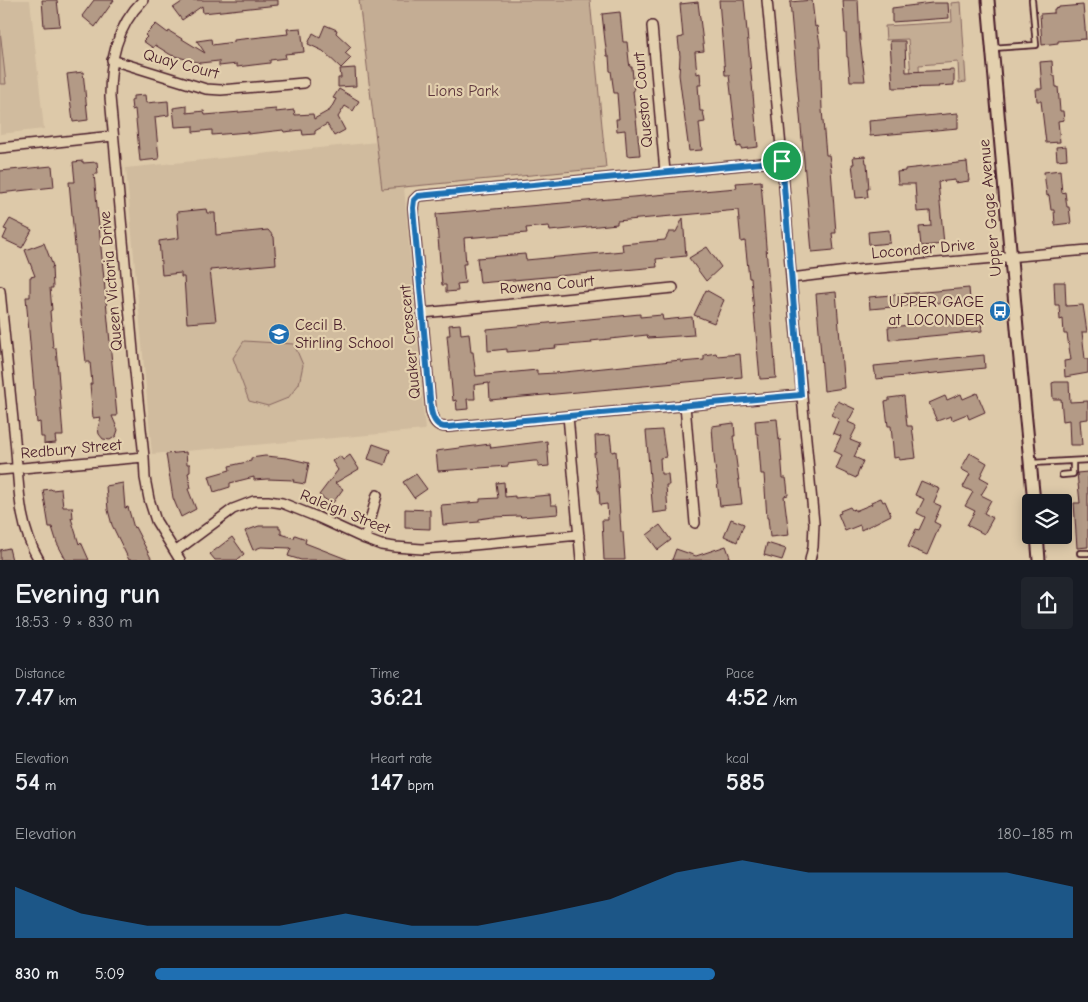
<!DOCTYPE html>
<meta charset="utf-8">
<style>
body{margin:0;font-family:"Comic Neue",sans-serif;background:#20242c;color:#f1f3f6;height:100vh;display:flex;flex-direction:column;font-size:19px;white-space:nowrap}
*{box-sizing:border-box;margin:0}
p{font-size:16px;color:#9ea1a6}
.icon{flex:none;width:28px;height:28px;fill:none;stroke:currentColor;stroke-width:2;stroke-linecap:round;stroke-linejoin:round}
.map{position:relative;height:560px;overflow:hidden}
.sheet{display:flex;flex-direction:column;background:#171b24;flex:1}
.sheet>*{flex:none}
.buttons{position:absolute;left:1022px;top:494px;display:grid;gap:10px}
.buttons a{display:grid;place-items:center;width:50px;height:50px;border-radius:5px;background:#171b24;box-shadow:0 2px 12px #0003;font-size:25px}
.pin{position:absolute;display:grid;place-items:center;width:42px;height:42px;color:#fff;margin:-21px;border:2px solid #fff;border-radius:50%;box-shadow:0 1px 5px #0007}
.round{display:grid;place-items:center;flex:none;width:52px;height:52px;border-radius:5px;background:#20242c}
.headline{display:flex;align-items:center;justify-content:space-between;height:85px;padding:0 15px}
h1{font-size:28px;font-weight:800;line-height:38px}
.figures{display:grid;grid-template-columns:repeat(3,1fr);gap:8px;height:85px;padding:5px 15px}
.figures div{display:grid;align-content:center}
.figures b{font-size:25px;font-weight:800}
.figures small{font-size:14px;font-weight:400}
.figures p{font-size:14px}
.chart{height:140px;padding:10px 15px}
.chart p{display:flex;justify-content:space-between}
.chart svg{width:100%;height:90px;margin-top:5px;fill:#1f6fb2;opacity:.7}
ul{padding:0 15px;list-style:none;font-size:16px}
li{display:grid;grid-template-columns:80px 60px 1fr;align-items:center;height:38px}
li i{height:12px;border-radius:6px;background:#1f6fb2}
.map>svg:first-child{display:block}
.built{fill:#d0bb9e}
.green{fill:#c4ad94;stroke:#876660}
.building{fill:#b39a86;stroke:#4a1f2b}
.lines{fill:none;stroke-linecap:round;stroke-linejoin:round}
.lane-casing{stroke:#4a1f2b;stroke-width:8}
.street-casing{stroke:#4a1f2b;stroke-width:12}
.secondary-casing{stroke:#4a1f2b;stroke-width:15}
.lane{stroke:#e3d0ae;stroke-width:4.5}
.street{stroke:#e3d0ae;stroke-width:9}
.secondary{stroke:#e3d0ae;stroke-width:11}
.route-casing{stroke:#fff;stroke-width:10}
.route{stroke:#1f6fb2;stroke-width:6}
.labels{text-anchor:middle;dominant-baseline:central;stroke-width:4.5;stroke-linejoin:round;paint-order:stroke}
.street-label{font-size:16px;fill:#4a1f2b;stroke:#e3d0ae}
.park-label{font-size:16px;fill:#5c343b;stroke:#e3d0ae}
.poi-label{font-size:16px;fill:#4a1f2b;stroke:#e3d0ae;text-anchor:end}
</style>
<div class="map">
<svg width="1088" height="560" viewBox="0 0 1088 560">
<rect width="100%" height="100%" fill="#ddc9a9"/>
<filter id="ink" filterUnits="userSpaceOnUse"><feTurbulence type="fractalNoise" baseFrequency=".02" numOctaves="2"/><feDisplacementMap in="SourceGraphic" scale="10" xChannelSelector="R" yChannelSelector="G"/><feConvolveMatrix kernelMatrix="1 2 1 2 8 2 1 2 1" color-interpolation-filters="sRGB"/></filter>
<g filter="url(#ink)">
<path class="built" d="M0 0H30L44 129 0 134Z
M377 142 382 189 404 187 425 430 152 454 126 168Z"/>
<path class="green" d="M359 0H590L606 168 382 189Z
M961 2 966 82 959 83 958 62 919 65 920 88H912L908 39 886 40 885 26 952 22 951 3Z
M0 30 6 84H0Z
M244 341 294 344 303 365 299 384 288 398 268 406 249 401 233 358Z"/>
<path class="building" d="M42 0H57L60 26 44 27Z
M94 0H114L95 27 82 16Z
M185 0H278V5L203 13 202 6 182 20 173 8Z
M719 0H744L758 147 741 149V146L737 147 729 75H725Z
M812 0 815 27 817 26 820 44 822 110 826 155H829L831 169 836 233H832L834 250 812 252 790 2Z
M843 0H858L860 41 865 81H850L848 57H847L846 33H845Z
M698 2 704 51 695 52 697 74 700 73 701 85H698L700 111H703L705 122 699 123 702 150 689 151 679 75 680 56 678 38 683 37 680 4Z
M932 3H948L949 18 892 22V8Z
M1083 5 1086 39 1058 41V43L1042 45 1040 14 1054 13V9L1059 8V7Z
M620 12 623 42H627L629 61 630 67H632L634 91H633L640 155 627 156 625 130 617 131 616 119H619L617 93H614L611 71H610L609 56H607L605 41 602 14Z
M156 24 168 33 169 31 205 53 197 41 211 39 212 45 234 42V40L288 34 287 29 301 28 304 52 285 54 286 58 270 60V63L253 65 237 67V64L219 66V61L200 63 171 55 155 45 153 48 143 41 147 37 145 35Z
M325 25 337 30 336 33 351 47 345 53 351 58 341 68 323 51 308 44 313 33 320 37Z
M890 41H905L906 72 954 70V85L938 86 939 87 893 88Z
M1052 61 1053 76H1055L1056 87H1058L1060 111H1063L1064 120 1058 121 1060 142 1046 143 1041 101H1037L1036 89H1042L1040 62Z
M355 68 356 86 338 87V78H341L340 69Z
M83 72 88 120 73 122 67 74Z
M339 89 359 101 353 111 345 106 338 117 345 130 334 136 327 124 315 131V134L303 135 302 130 284 132 283 130 248 134V132L212 135V130L193 132V126L175 127 173 108 187 106V113L204 111 205 115 276 109V112L294 110 295 115 313 114 314 119 330 110 336 99 333 98Z
M145 95 146 103 168 101 169 115 155 117 159 159 140 161 135 109 132 110 131 101 133 100V96Z
M958 113V128L870 136 869 121Z
M1066 146 1067 159 1057 160 1056 147Z
M865 156 866 163H867L869 189H867L868 197 856 198 852 164H854L853 157Z
M83 161V163L97 162 98 174H94L117 416H112L118 430 116 436 110 440 103 439 99 434 98 428 101 417 93 418 90 384H92L90 362H86L84 344 69 182H75L73 162Z
M967 162 969 181 955 183V180L938 182 944 244 921 246 919 227 931 226 930 211 917 212 915 184H898L897 172 905 171V169Z
M52 166 54 187 0 193V171Z
M1060 170 1062 193 1065 192 1067 207H1069L1071 223 1055 225 1054 210H1051L1049 195 1047 196 1044 172Z
M761 181 776 378 760 379 751 278H749L745 241 741 242 738 210 617 221V224L550 231 549 226 526 228 527 233 464 238 466 264H463L465 283 457 284 458 291 446 292V285H442L436 214 737 188 736 183Z
M206 209 207 213H215L216 235 268 230 274 237 276 264 210 270 216 321 187 323 184 277H181V273L162 275 159 241 179 238 177 212Z
M683 218 686 256 656 259 657 267 480 283 477 258 525 254 526 260 623 251 622 244 665 240 669 232H676Z
M10 219 32 230 22 248 3 239 7 230 4 229Z
M889 230 890 243 869 245 868 232Z
M44 243 53 266 52 267 53 288H50L52 310 50 311 53 348H56L58 370 63 436H55L56 443 44 444V437H41L40 422 37 423 26 297H30V277L35 276 25 250Z
M707 247 721 267 706 281 689 258Z
M1054 282H1065L1066 306 1083 305 1087 332H1082L1085 359H1088V373L1065 377 1064 361 1071 360 1067 334H1064L1063 319 1060 320 1059 305H1055Z
M969 288 970 300 870 309 869 297Z
M706 290 724 300 714 323 694 315Z
M836 292 844 388 824 391 816 294Z
M640 314V317L662 315 663 320 692 317 694 335 648 338 647 335 591 341 592 343 555 346 556 348 507 352V349L488 351 487 329Z
M981 319 982 331 889 340 888 327Z
M460 324 461 334 469 333 471 352H473L476 376 537 370V374L555 373 681 360V362L704 360V355L716 353 717 356 740 354 742 377 490 400 489 383 474 385 475 399H467L468 409 457 410 456 400 453 401 447 335H450L449 325Z
M984 355 985 368 876 379 874 366Z
M1055 382H1069L1070 402 1088 401V419L1080 420 1082 445H1070L1069 420 1063 421 1061 399H1053L1052 383Z
M977 393 985 412 969 419 967 414 952 420 951 416 937 421 929 403 945 396 947 400 961 394 963 399Z
M904 396 907 426H912L916 458 899 460V457L894 458 891 426H888L885 402 889 401V398Z
M838 401 855 409 848 422 857 426 850 440 860 444 854 457 863 461 856 478 836 469 842 455 834 451 841 436 833 433 839 419 831 415Z
M777 419 779 440 780 439 783 478H786L787 484 788 495 784 496 789 535 770 537 768 518H767L764 474H761L758 434H756L755 421Z
M734 423 735 436H733L742 504 720 506 714 457 712 426Z
M662 430 666 457 660 458 661 474H668L669 485H666L668 511 653 513 646 431Z
M610 435 612 452 616 451 621 532H623L625 560H604L602 520H608L607 504 600 505 599 491H598L594 453H596L595 436Z
M547 441 549 466 538 467V461H534L508 464V466L438 471 436 451 490 444 491 448Z
M373 444 390 450 385 465 368 459Z
M186 452 187 464H190V472L188 473 191 488 188 489 196 509 181 517 173 498 166 454Z
M970 453 987 463 980 477 989 482 981 495 991 500 984 513 993 518 984 534 967 525 975 511 965 506 973 492 963 487 970 474 961 469Z
M350 455 359 469 335 483 343 489 332 504 319 495 338 470 332 461 340 456 343 460Z
M265 456 287 458 309 463 305 484 293 482 294 480 267 479 254 480V477L230 483V487L214 492 209 476 230 470 229 466 251 461V458Z
M1088 472V547L1077 548 1074 503H1080L1077 473Z
M416 474 427 489 414 498 403 482Z
M921 481 940 489 934 503 941 506 934 522 940 525 927 555 908 547 916 529 919 530 925 517 917 513 924 499 915 495Z
M504 482 505 497 515 496V498L550 495 551 505H557L558 514 521 517 520 516 493 517 479 519V522L443 525 441 505 480 502V499L498 498 496 483Z
M123 483 125 508 128 507 134 528 135 527 152 560H129L112 525 108 510 106 486Z
M51 489 52 490 61 489 63 507H72L73 518H71L79 544 81 542 89 560H66L57 543 52 527H49L43 490Z
M881 498 883 502 885 501 891 515 861 530 860 525 845 531 838 514 841 513 840 511 850 507 852 510 855 509V511L872 504 871 502Z
M405 509 430 510V529L405 528Z
M731 519 744 524 737 542 724 536Z
M660 525 671 540 658 550 647 535Z
M259 526H279V529H281V534L294 538 295 535 306 539 305 543 349 560H301L288 556 291 548 261 547 253 550 245 531Z
M232 537 244 554 237 560H215L210 554Z
M767 543 786 549 782 560 764 555Z
M726 546 730 557 722 560H672L676 549 696 556Z
M9 548 12 560H0V550Z"/>
<g class="lines">
<g class="lane-casing">
<path id="lane" d="M993 48 1036 45 1032 0
M1032 463 1088 460
M1062 475 1073 474V461
M1080 553H1088"/>
</g>
<g class="street-casing">
<path id="street" d="M143 0C116 27 110 61 110 97L134 362 144 457 145 478 149 499 156 521 180 560
M767 0 781 147 793 302 814 523 813 547 810 560
M652 26 665 172
M112 60 206 89 221 90 304 83
M0 148 113 136
M782 161 418 196 414 200 413 208 431 411C433 420 436 428 448 427L801 395
M791 278 856 270 1088 250
M0 291C5 341 10 391 15 440 19 481 17 524 39 560
M423 313 673 288
M685 405 695 523
M568 416 581 560
M0 470 144 457
M365 539 377 495
M175 552 233 509 254 501H268L282 503 317 517 365 539 381 545 395 547 422 549 463 546 579 535"/>
</g>
<g class="secondary-casing">
<path id="secondary" d="M988 0 1018 339 1034 502
M1037 535 1039 560"/>
</g>
<use href="#lane" class="lane"/>
<use href="#street" class="street"/>
<use href="#secondary" class="secondary"/>
</g>
</g>
<g class="lines" filter="url(#ink)">
<g class="route-casing">
<path id="route" d="M782 161 801 395 448 427C437 428 433 420 431 410L413 208 414 200 418 196Z"/>
</g>
<use href="#route" class="route"/>
</g>
<defs>
<g id="bus-disc" transform="scale(1.125)"><circle r="9.5" fill="#1f6fb2" stroke="#e3d0ae"/><path d="M-5-6H5V4H4V6H2V4H-2V6H-4V4H-5ZM-3.5-4V0h7V-4ZM-3.5 1.2v1.5H-2V1.2ZM2 1.2v1.5H3.5V1.2Z" fill="#fff"/></g>
<g id="school-disc" transform="scale(1.125)"><circle r="9.5" fill="#1f6fb2" stroke="#e3d0ae"/><path d="M0-5L7-2L0 1L-7-2ZM-4 1L0 2.5L4 1V4Q0 6-4 4Z" fill="#fff"/></g>
</defs>
<g fill-rule="evenodd">
<use href="#bus-disc" x="1000" y="311"/>
<use href="#school-disc" x="279" y="334"/>
</g>
<g class="labels">
<g class="street-label">
<text transform="translate(181 64) rotate(15)">Quay Court</text>
<text transform="translate(643 100) rotate(-95)">Questor Court</text>
<text transform="translate(990 208) rotate(-95)">Upper Gage Avenue</text>
<text transform="translate(923 249) rotate(-5)">Loconder Drive</text>
<text transform="translate(111 281) rotate(-95)">Queen Victoria Drive</text>
<text transform="translate(547 285) rotate(-5)">Rowena Court</text>
<text transform="translate(410 342) rotate(-95)">Quaker Crescent</text>
<text transform="translate(71 449) rotate(-5)">Redbury Street</text>
<text transform="translate(345 512) rotate(22)">Raleigh Street</text>
</g>
<g class="park-label">
<text x="463" y="91">Lions Park</text>
</g>
<g class="poi-label">
<text x="984" y="302">UPPER GAGE<tspan x="984" dy="18">at LOCONDER</tspan></text>
<text x="295" y="325" text-anchor="start">Cecil B.<tspan x="295" dy="18">Stirling School</tspan></text>
</g>
</g>
</svg>
<div class="buttons">
<a><svg class="icon" aria-label="layers" viewBox="0 0 24 24"><path d="M12 4l9 5-9 5-9-5zM3 14l9 5 9-5"/></svg></a>
</div>
<div class="pin" style="left:782px;top:161px;background:#1e9e55"><svg class="icon" aria-label="arrive" viewBox="0 0 24 24"><path d="M6 21V4h12l-3 4 3 4H6"/></svg></div>
</div>
<section class="sheet">
<div class="headline"><div><h1>Evening run</h1><p>18:53 · 9 × 830 m</p></div><a class="round"><svg class="icon" aria-label="share" viewBox="0 0 24 24"><path d="M12 15V3M7 8l5-5 5 5M5 13v7h14v-7"/></svg></a></div>
<div class="figures">
<div><p>Distance</p><b>7.47<small> km</small></b></div>
<div><p>Time</p><b>36:21</b></div>
<div><p>Pace</p><b>4:52<small> /km</small></b></div>
</div>
<div class="figures">
<div><p>Elevation</p><b>54<small> m</small></b></div>
<div><p>Heart rate</p><b>147<small> bpm</small></b></div>
<div><p>kcal</p><b>585</b></div>
</div>
<div class="chart"><p><span>Elevation</span>180–185 m</p>
<svg viewBox="0 0 160 44" preserveAspectRatio="none"><path d="M0 44V19L10 32L20 38L30 38L40 38L50 32L60 38L70 38L80 32L90 25L100 12L110 6L120 12L130 12L140 12L150 12L160 19V44z"/></svg>
</div>
<ul>
<li><b>830 m</b>5:09<i style="width:61%"></i></li>
</ul>
</section>
